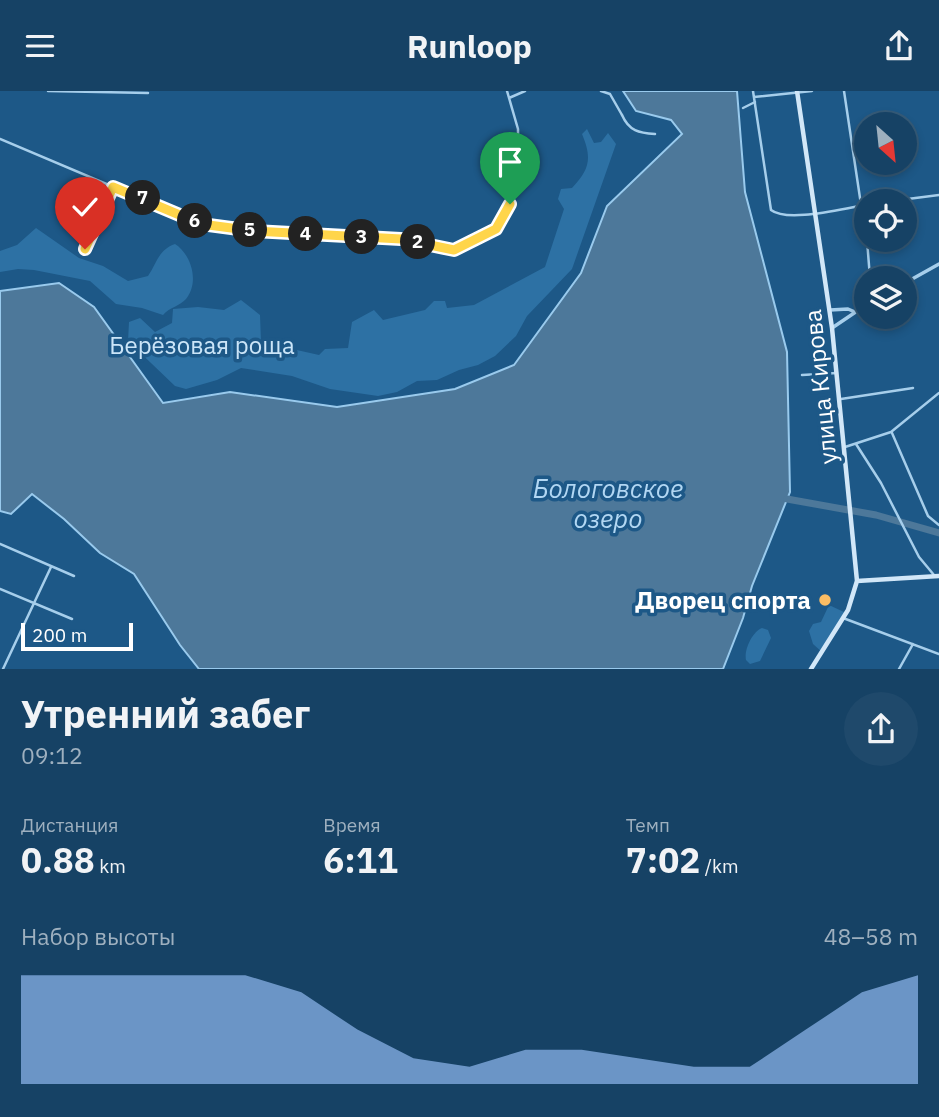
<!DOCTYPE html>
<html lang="ru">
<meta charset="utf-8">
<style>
body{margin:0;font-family:"IBM Plex Sans",sans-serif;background:#1f496b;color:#f1f3f6;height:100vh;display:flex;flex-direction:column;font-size:26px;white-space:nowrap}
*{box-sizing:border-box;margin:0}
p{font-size:23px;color:#9eb0bf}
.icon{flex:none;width:38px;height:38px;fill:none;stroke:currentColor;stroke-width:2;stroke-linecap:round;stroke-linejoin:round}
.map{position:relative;height:578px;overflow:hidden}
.panel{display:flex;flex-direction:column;background:#164265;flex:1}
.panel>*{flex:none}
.needle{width:46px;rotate:153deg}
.tools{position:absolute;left:854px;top:21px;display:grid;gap:14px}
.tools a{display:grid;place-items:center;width:63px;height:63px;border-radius:50%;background:#164265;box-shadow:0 4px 10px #0003,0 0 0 2px #355b79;font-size:35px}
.scale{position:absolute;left:21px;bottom:18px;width:112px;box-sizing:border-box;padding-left:7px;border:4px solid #fff;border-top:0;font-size:19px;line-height:24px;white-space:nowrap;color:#fff;-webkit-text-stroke:5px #1d5887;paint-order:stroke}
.pin{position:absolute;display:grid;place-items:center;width:60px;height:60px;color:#fff;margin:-72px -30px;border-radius:50% 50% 50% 0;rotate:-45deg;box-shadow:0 0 7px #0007}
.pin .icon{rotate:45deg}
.km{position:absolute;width:35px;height:35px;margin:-18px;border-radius:50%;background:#222;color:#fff;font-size:19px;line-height:35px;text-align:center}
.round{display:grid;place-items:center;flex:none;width:74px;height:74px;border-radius:37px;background:#1f496b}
.head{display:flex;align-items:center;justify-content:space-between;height:119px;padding:0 21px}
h1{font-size:38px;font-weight:700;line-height:52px}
.metrics{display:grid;grid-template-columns:repeat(3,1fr);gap:10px;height:119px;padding:7px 21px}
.metrics div{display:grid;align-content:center}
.metrics b{font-size:35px;font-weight:700}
.metrics small{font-size:19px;font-weight:400}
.metrics p{font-size:19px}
.chart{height:196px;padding:14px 21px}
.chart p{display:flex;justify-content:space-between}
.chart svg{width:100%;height:126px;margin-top:7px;fill:#90b9f0;opacity:.7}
header{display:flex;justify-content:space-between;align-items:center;height:91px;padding:0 21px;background:#164265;font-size:32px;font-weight:700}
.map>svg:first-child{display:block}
.green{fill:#2d71a4}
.water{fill:#4d789a;stroke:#99caed;stroke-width:2}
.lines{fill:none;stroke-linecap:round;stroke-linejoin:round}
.river{stroke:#4d789a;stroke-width:7}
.pedestrian{stroke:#a6ceeb;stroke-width:2.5}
.minor{stroke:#a6ceeb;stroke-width:2.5}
.tertiary{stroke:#a6ceeb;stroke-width:3.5}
.secondary{stroke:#d2e7f8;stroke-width:4.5}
.route-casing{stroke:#fff;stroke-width:14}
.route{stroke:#ffd54a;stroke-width:9}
.poi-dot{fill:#fbbd64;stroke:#1d5887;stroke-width:2.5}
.labels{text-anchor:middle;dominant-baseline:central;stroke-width:7;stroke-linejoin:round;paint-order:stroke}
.park-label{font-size:24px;fill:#cbe5f8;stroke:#1d5887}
.street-label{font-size:24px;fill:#fff;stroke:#1d5887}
.poi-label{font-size:24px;font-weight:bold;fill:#fff;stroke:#1d5887;text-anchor:end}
.water-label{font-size:26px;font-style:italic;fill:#b2d7f3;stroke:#1d5887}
</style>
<header><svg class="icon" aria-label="menu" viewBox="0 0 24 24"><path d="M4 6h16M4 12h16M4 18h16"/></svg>Runloop<svg class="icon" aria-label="share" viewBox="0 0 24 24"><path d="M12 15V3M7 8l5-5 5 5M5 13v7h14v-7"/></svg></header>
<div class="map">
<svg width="939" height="578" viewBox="0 0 939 578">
<rect width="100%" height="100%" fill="#1d5887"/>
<path class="green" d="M587 38 594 52 601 51 608 42 616 53 572 178 527 225 516 245 495 265 478 274 459 279 437 289 417 290 397 301 378 305 330 298 292 285 241 277 217 289 186 298 175 295 128 250 129 231 140 227 155 241 172 232 173 218 198 216 224 219 241 209 260 224 261 251 319 264 325 258 348 257 352 231 374 219 383 229 425 219 434 210H445L447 217 474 214 545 176 564 118 558 108 561 98 572 97C590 78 592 67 582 43Z
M36 137 79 167 103 175 128 190 148 185C157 172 158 159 175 153 191 163 200 191 186 208 180 215 170 216 163 224L142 217 116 213 90 190 34 179 18 178 0 181V160L17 154Z
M829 514 846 522 822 561 813 553 809 540 813 533 821 531Z
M762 537 768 539 771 547 760 570 750 573 746 569C744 559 752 541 762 537Z"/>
<path class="water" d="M623 0H737L745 101 787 261 790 401 752 495 743 527 723 578H199L180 554 134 483 100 462 64 428 32 403 11 423 0 420V200L59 192 94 216 163 312 230 301 337 316 455 298 514 274 581 182 607 115 682 43 671 29 636 20Z"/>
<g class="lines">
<path class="river" d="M787 408 876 424 939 442"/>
<path class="pedestrian" d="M743 17 755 11
M622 24C629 40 639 42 655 43"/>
<path class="minor" d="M48 0 148 2
M601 0 610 3 622 24
M753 0 771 119C788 132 844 117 866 114
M844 0 866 147
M754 6 812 0
M509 7 525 0
M0 48 201 133 254 140 401 148 454 159 496 138 510 113 518 73V38L507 0
M892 110 939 104
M867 149 870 187
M85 158 113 96
M802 284 837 282
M841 308 913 297
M892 342 928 425 939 434
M856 353 881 392 919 466 934 484
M845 356 891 341 939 302
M0 453 74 485
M0 498 72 528
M843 527 939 563
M3 578 51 476
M899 578 913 553"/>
<path class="tertiary" d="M905 192 939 173
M830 219 848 218 855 221
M832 237 866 214"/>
<path class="secondary" d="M797 0 832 237 857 490 848 519 811 578
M857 490 939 485"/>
</g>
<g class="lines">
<g class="route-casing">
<path id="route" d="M85 158 113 96 201 133 254 140 401 148 454 159 496 138 510 113"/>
</g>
<use href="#route" class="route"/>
</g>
<circle class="poi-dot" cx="825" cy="509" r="7"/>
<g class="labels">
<g class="park-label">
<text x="202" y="254">Берёзовая роща</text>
</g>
<g class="street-label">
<text transform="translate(820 296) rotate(-96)">улица Кирова</text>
</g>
<g class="poi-label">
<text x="811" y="509">Дворец спорта</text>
</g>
<g class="water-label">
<text x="608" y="397">Бологовское<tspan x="608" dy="30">озеро</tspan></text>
</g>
</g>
</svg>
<div class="tools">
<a><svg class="needle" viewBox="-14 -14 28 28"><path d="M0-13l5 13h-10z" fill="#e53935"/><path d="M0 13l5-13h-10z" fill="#9eb0bf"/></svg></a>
<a><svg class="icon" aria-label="locate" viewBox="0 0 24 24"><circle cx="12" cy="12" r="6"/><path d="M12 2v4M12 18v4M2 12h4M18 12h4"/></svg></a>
<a><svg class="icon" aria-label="layers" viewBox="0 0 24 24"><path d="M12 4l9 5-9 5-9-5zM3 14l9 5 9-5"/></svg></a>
</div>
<div class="scale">200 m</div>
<div class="pin" style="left:510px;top:113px;background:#1e9e55"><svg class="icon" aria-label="arrive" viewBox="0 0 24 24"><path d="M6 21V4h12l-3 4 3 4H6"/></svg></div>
<div class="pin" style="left:85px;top:158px;background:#d93025"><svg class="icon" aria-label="check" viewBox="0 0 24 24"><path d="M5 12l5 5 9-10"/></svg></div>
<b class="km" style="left:418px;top:151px">2</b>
<b class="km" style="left:362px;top:146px">3</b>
<b class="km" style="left:306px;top:143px">4</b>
<b class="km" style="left:250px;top:139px">5</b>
<b class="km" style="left:195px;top:130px">6</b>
<b class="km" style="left:143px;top:107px">7</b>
</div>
<section class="panel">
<div class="head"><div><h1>Утренний забег</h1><p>09:12</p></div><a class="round"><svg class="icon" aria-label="share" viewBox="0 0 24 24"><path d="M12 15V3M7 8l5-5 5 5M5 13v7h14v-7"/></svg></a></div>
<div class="metrics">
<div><p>Дистанция</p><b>0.88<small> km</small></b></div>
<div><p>Время</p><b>6:11</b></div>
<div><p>Темп</p><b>7:02<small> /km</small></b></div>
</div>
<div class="chart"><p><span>Набор высоты</span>48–58 m</p>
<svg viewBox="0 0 160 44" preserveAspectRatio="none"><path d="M0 44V6L10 6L20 6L30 6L40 6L50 12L60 25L70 35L80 38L90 32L100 32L110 35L120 38L130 38L140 25L150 12L160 6V44z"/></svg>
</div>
</section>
